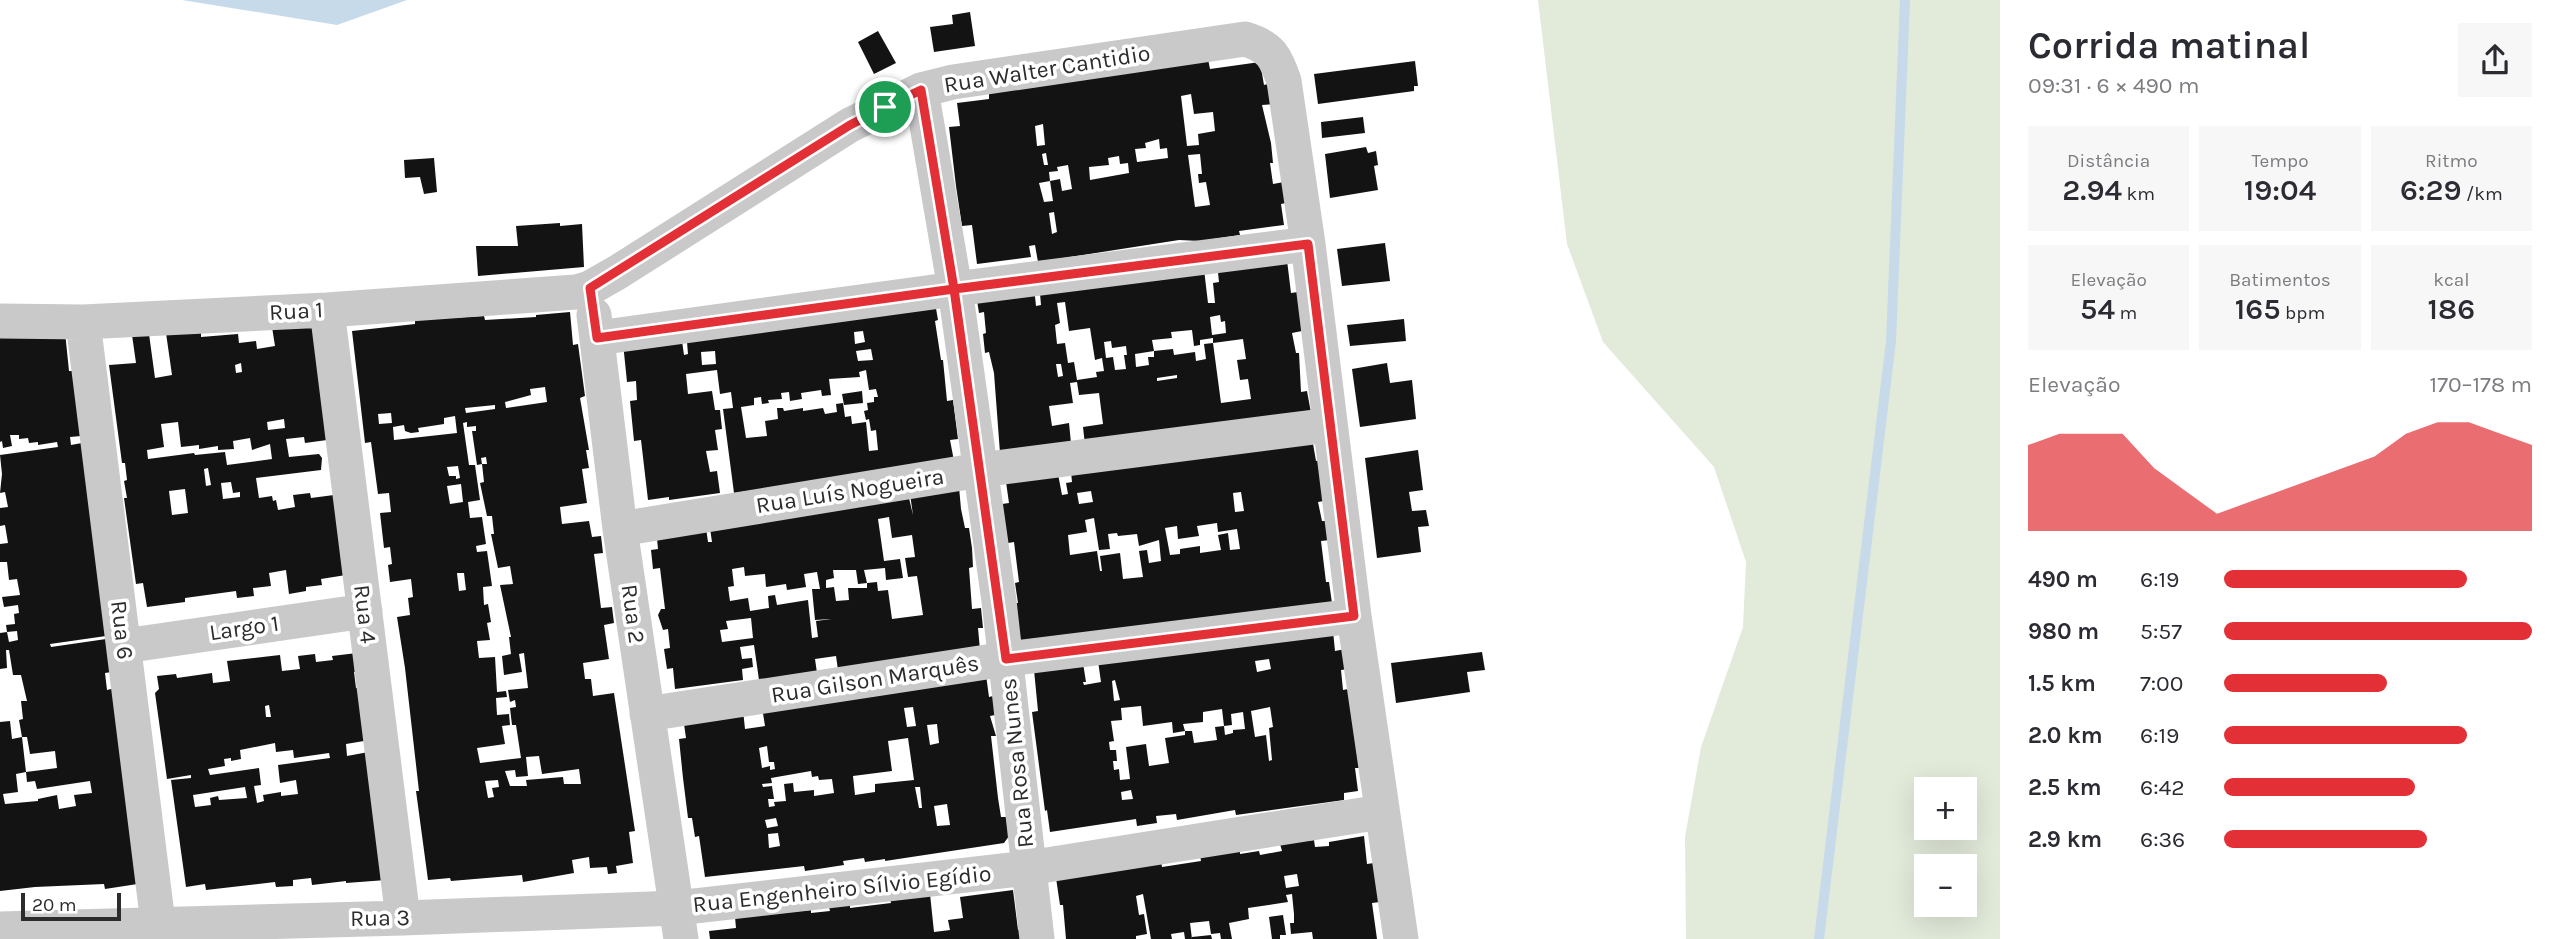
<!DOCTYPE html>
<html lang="pt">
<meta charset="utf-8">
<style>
body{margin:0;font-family:Karla,sans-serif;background:#f7f7f7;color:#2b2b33;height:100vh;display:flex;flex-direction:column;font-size:26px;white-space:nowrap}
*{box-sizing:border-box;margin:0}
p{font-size:23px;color:#7c7c81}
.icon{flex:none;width:38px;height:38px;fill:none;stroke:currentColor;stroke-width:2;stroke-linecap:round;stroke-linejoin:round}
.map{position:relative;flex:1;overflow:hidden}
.panel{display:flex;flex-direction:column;background:#fff;width:560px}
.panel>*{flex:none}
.buttons{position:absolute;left:1914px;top:777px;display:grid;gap:14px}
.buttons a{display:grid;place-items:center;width:63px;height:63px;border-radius:0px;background:#fff;box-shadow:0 7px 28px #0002;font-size:35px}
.scale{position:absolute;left:21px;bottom:18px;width:100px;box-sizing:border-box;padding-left:7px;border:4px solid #2c2c2c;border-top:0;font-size:19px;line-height:24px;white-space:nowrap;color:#2c2c2c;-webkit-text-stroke:5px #fff;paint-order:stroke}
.pin{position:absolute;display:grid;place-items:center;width:60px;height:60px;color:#fff;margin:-30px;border:4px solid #fff;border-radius:50%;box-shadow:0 2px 7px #0007}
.round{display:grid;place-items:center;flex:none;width:74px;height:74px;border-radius:0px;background:#f7f7f7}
.overview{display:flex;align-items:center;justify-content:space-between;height:119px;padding:0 28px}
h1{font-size:38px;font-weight:600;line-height:52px}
.figures{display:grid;grid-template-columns:repeat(3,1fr);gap:10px;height:119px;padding:7px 28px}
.figures div{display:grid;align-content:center;border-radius:0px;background:#f7f7f7;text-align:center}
.figures b{font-size:30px;font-weight:600}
.figures small{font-size:19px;font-weight:400}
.figures p{font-size:19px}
.chart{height:196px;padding:14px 28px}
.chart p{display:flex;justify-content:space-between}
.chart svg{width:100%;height:126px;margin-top:7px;fill:#e23036;opacity:.7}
ul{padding:0 28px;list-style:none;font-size:23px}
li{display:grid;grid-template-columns:112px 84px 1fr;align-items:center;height:52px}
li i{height:18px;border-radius:9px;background:#e23036}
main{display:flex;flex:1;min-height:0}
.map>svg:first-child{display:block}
.green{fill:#e2eada;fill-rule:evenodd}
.water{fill:#c6daea}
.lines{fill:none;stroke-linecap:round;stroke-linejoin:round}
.stream{stroke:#c6daea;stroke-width:10}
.building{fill:#131313;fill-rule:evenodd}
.minor{stroke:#c9c9c9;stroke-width:35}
.route-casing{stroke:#fff;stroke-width:14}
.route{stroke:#e23036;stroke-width:9}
.labels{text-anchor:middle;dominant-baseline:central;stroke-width:7;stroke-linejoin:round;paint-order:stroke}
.street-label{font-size:23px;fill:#2c2c2c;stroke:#fff}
</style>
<main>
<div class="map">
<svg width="2000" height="939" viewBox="0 0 2000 939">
<rect width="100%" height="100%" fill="#fff"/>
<path class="green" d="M1538 0H2000V939H1686L1685 837 1701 747 1743 627 1746 562 1714 467 1603 342 1567 244ZM1927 789H1965V828H1927ZM1927 866H1965V905H1927Z"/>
<path class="water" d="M182 0H407L337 25Z"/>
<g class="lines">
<path class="stream" d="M1819 939 1891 341 1905 0"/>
</g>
<path class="building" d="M970 12 975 46 934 52 930 27 953 24 952 15Z
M878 31 896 63 874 74 858 42Z
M1208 59 1210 69 1260 62 1264 85 1271 83 1274 104 1262 105 1271 143 1273 163H1270L1273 184 1284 182 1286 203 1281 204 1284 225 1239 231 1240 235 1200 241 1179 240 1038 262 1035 245 1029 246 1031 257 977 264 972 225 962 226 956 186 949 127 960 126 957 103 989 99V92ZM1191 94 1194 114 1213 112 1215 131 1198 134 1199 145 1187 146 1181 96ZM1043 124 1045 145 1037 146 1035 126ZM1159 139 1160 149 1167 148 1168 158 1137 162 1135 149 1146 148 1145 143ZM1046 153 1048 165H1044L1042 154ZM1200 154 1202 174H1198L1199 183 1206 182 1210 205 1195 207 1188 155ZM1119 156 1120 164 1128 163 1129 173 1090 180 1089 167 1109 165 1108 158ZM1068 165 1072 189 1062 191 1060 179 1050 181 1053 201 1044 202 1039 183 1050 181 1049 172 1058 171 1057 167ZM1054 212 1057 232 1052 234 1049 213Z
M1415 61 1418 86H1414V91L1318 104 1314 74Z
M1363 117 1365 133 1322 138 1321 122Z
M1366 147 1368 153 1376 151 1378 165 1374 166 1378 190 1330 198 1325 154Z
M434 158 437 192 424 194 420 177 405 178 404 160Z
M560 223V226L582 224 584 267 478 276 476 246H518L516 226Z
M1385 243 1390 281 1342 286 1337 249Z
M1286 252 1291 293 1298 292 1302 331 1292 333 1296 353H1299L1301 392 1307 391 1311 413 1085 445 1083 427 1103 424 1099 393 1079 395 1077 382 1070 383 1073 403 1049 406 1052 426 1069 423 1071 443 1000 453 994 373 989 352 985 353 983 334 986 333 984 312 979 313 976 294 1034 287 1036 306 1041 305 1039 282 1203 261 1208 303H1215L1213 283 1219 282 1217 263ZM1065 302 1069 331 1090 328 1095 360 1102 358 1104 371 1096 372 1097 377 1077 380 1074 362 1068 363 1065 343 1057 344 1055 325 1060 323 1057 303ZM1220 315 1221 322 1225 321 1226 333 1212 335 1210 317ZM1192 330 1194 346 1200 345V340L1213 338V343L1243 339 1246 359 1237 360 1240 380 1248 379 1251 399 1221 403 1213 343 1204 344 1206 359 1196 361 1195 352 1174 355 1173 349 1154 351V357H1148L1149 365 1136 367 1135 354 1154 351 1152 340 1172 338 1171 332ZM1111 341 1112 348 1126 346 1127 355H1124L1126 369 1115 370 1113 357 1106 358 1104 342ZM1056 364H1061L1063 376 1058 377ZM1177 375V378L1157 381V378Z
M934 297 938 320 935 321 941 360H943L947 401 953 400 958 439 950 440 954 461 734 493 723 409 733 408 731 392 720 394 717 370 686 374 688 394 712 391 715 410H720L722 429 715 430 718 450 706 451 710 472 717 471 720 493 669 500V497L648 500 641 440 634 441 630 401 637 400 636 381 627 382 623 343 681 334 684 355 688 354 686 330ZM863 331 865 342 855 344 854 332ZM871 349 873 360 858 361 856 351ZM715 351 716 364 702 365 701 352ZM866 370 869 390 876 389 878 397H874V402L867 403 868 410 864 411 866 420 869 419 871 431 876 430 878 450 869 451 866 422 852 424 851 416 845 417 843 403 836 404 837 412 825 414 823 408 803 411V408L784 411 783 408H777L778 419 765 421 767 436 746 438 741 407 754 405V398L761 397 762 404 769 403 768 400 782 399 781 393 789 392 790 401 802 399 801 393 821 390 822 396 831 395 829 379 860 377 859 372Z
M570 312 573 345 578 344 585 396 580 398 589 450H586L589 468 582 469 587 503 560 507 562 524 589 521 592 537 601 536 603 553 594 554 601 608 612 607 614 623 604 625 609 659 583 663 585 679H591L593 696 614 693 635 831 629 832 633 863 616 866 617 873 608 874 607 867 590 868 589 857 572 860 574 873 523 882 522 875 451 881 450 878 428 880 416 791H419L405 668 397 617 410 615 408 598 413 597 411 579 390 582 388 565 392 564 390 547 384 548 380 513 391 512 389 493 378 494 371 442 365 443 352 331 415 324V320L484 316 485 320 536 317V315ZM545 387 547 402 506 408 505 402 531 395 530 389ZM495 405V409L466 413 465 408ZM391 413 392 423 379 424 378 414ZM455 416 457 433 394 440 393 427 404 425 405 431 411 433 419 432 418 428 444 424V418ZM467 422V427L476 426V431H472L477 465 482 464 481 458 486 457 487 464H482L484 482 480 483 487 516H492L494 534H491L498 568 510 566 513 584 500 585 511 637H509L511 654 502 656 504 675 522 672 519 654 524 653 528 688 508 690 510 702 515 700 516 707 510 708 512 725H516L521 758 480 763 477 748 505 744 502 726 510 725 509 714 497 715 496 698 507 697 506 691 497 692 495 657 479 658 477 641 490 640 487 623 491 622 488 604 484 605 483 587 492 586 487 551 477 552 476 546 486 544 482 517 470 518 468 502 480 500 475 465H469L463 423ZM458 466 460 478 456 479V476H449L447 467ZM461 484 463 502 450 504 447 486ZM457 573H464L466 590 459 591ZM539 756 542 774 579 769 581 784H564L563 777 526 780 527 786H510L505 771 515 770 516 777 528 776 526 757ZM498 780 499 787 492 788 494 797 488 798 485 781Z
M1404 319 1406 341 1350 346 1347 325Z
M313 323 327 440 305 443 304 437 286 439 289 457 319 454 322 458 321 470 256 478 259 498 272 496 273 501 276 500 278 510 295 507 293 495 310 493 311 498 334 495 346 575 321 579 322 585 306 587V591L289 594 286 570 269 573 271 586 253 588 254 596 237 598 236 591 185 598V602L147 607 143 583 136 584 124 498H127L124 481 127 480 125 463H122L109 365 136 363 132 335 149 334 155 378 172 375 166 333 201 331V337L238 334 239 343 256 341 257 349 275 346 272 327ZM241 363 242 372 236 373 235 365ZM284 419 285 428 268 430 267 422ZM178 422 181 447 199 445V449L218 446V450L234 449 233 441 250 438 252 450 270 444 272 459 227 465 225 452 195 455 194 453 148 459 147 450 164 447 161 424ZM208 468 211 485 206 486 204 469ZM231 482 233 493 240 492V497L223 499 221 483ZM185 489 188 513 172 515 169 491Z
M0 332H65L69 371H73L81 436 70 437 71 445 82 443 106 636 50 644 51 647 113 638 118 671 105 673 107 690 115 688 144 883 105 889 104 884 35 887 0 891V722L10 721 12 739 22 737 26 772 57 768 55 751 30 754 27 737H22L19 720 23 719 21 701H27L21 675H13L9 650H6L7 668 0 669V633L7 632 9 642 18 640 17 631 7 632 6 625 15 624 14 614 19 613 18 605 4 607 2 597 20 595 17 579 9 580 7 562H0V544L8 543 5 525 0 526V508L8 507 5 492 0 493 2 474 0 455 58 447 57 442 38 445V442L29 443 28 438 19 439V435H10L12 446 3 448 2 441 0 442ZM26 772 27 782 35 781 37 789 90 781 92 793 74 795 76 806 59 809 57 795 38 799V801L5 804 3 794 18 792 16 774Z
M1387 363 1390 383 1412 380 1416 419 1360 427 1352 369Z
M862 391 863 403 844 405 842 394Z
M1312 438 1316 461 1321 460 1324 501 1318 502 1322 521H1327L1330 540 1321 541 1326 582H1329L1332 603 1020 643 1015 603H1018L1015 583 1019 582 1014 542 1008 543 1002 504 1009 503 1006 482 1058 474 1062 495 1068 494 1066 483 1072 482 1071 472ZM1091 491 1093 502 1079 504 1077 493ZM1241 492 1244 511 1235 512 1233 493ZM1094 518 1099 550 1110 549 1108 534 1117 533 1118 536 1137 534 1139 546 1159 540 1161 561 1149 563 1147 550 1139 551 1143 577 1123 579 1120 553 1100 556 1102 571H1100L1097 551 1070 555 1068 535 1087 532 1085 520ZM1217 523 1218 532 1237 529 1240 549 1230 550 1228 533 1218 535 1221 550 1200 553V546L1180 549V554L1170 555 1165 528 1177 526 1178 539 1199 536 1197 526Z
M1418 450 1423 490 1409 492 1412 511 1426 510 1429 526 1418 527 1421 552 1377 558 1365 458Z
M959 487 961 509 965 528H969L972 548 973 567 969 568 972 609 981 608 983 628H978L980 650 838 670 836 656 815 659 817 673 759 680 754 645 740 647 742 659 752 658 753 667 742 669 743 680 675 689 673 668 667 669 664 649 670 648 668 629 663 630 658 615 661 609H665L660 568 653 569 651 550 658 549 656 528 705 521 708 542H712L709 521 908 494 913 515 910 494ZM889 517 892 538 912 535 915 557 905 558 908 577 917 576 923 615 892 619 888 590 878 591 877 582 867 583V588H848L849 600 836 601 834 587 826 588V580L834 578 833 570H856L858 584 867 583 864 570 885 568 886 580 903 578 900 559 884 561 878 519ZM744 567 745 576 765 574 766 587 786 584 787 590 806 587 804 574 817 572 820 589H812L815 620 831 619 816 621 818 637 812 638 808 600 777 605 775 595 768 596 769 608 750 611 748 598 730 601 728 587 734 586 732 569ZM751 618 753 638 722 642 720 630 728 629 726 621Z
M1333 631 1335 651 1345 649 1348 669 1341 670 1343 690 1348 689 1359 768H1355L1358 791 1344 793V800L1236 815 1235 810 1177 820 1176 814 1156 816 1157 823 1137 826 1136 819 1050 832 1047 810 1045 811 1032 712 1038 711 1034 670 1083 663 1086 682H1083L1084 685 1101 682 1098 661ZM1269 659 1271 669 1257 672 1255 661ZM1115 680 1120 700 1114 701 1112 681ZM1141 706 1143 726 1172 722 1173 733 1185 731V735L1165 738 1169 763 1149 766 1146 744 1126 747 1130 779 1120 780 1119 769 1114 770 1113 761H1117L1116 750H1110L1109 742 1114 741 1111 721 1122 720 1121 708ZM1270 707 1273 727 1269 728 1272 760 1269 761 1266 735 1255 737 1251 711ZM1222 709 1224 726 1232 725 1231 714 1243 712 1245 729 1233 730V733L1225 735 1224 726 1215 727 1217 740 1194 743 1192 731H1185L1183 724 1203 722V712ZM1131 790 1133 799 1122 800 1121 792Z
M1482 652 1485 670 1467 672 1470 692 1396 703 1391 663Z
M357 653 359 671 354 672 356 688H362L370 740 346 744 347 756 374 751 386 880 346 883V881L312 885 311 878 293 880V886L276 887 275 882 206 890 205 884 186 887 171 780 191 778V775L167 779 155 693 159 689 157 676 176 674 177 678 212 673 213 683 230 681 227 661 280 655 282 671 300 669 298 656 315 654 316 662 333 660 332 656ZM269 705 271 717H266L265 706ZM275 743 276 752 293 750 294 758 329 753 330 758 278 765 280 783 296 780 298 794 281 796V792L263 795 264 801 257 803 254 786 261 785 259 768 210 775 208 769 225 766 224 759 231 758V761L241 759 240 750ZM245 787 247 798 219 800 218 796 210 798 211 805 195 807 193 795Z
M986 675 989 697 993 696 995 715 990 716 996 736H991L998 798 1001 817H1006L1009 836 1004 843 885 861V859L865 862 864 858 843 861 844 865 805 871 804 866 705 877 699 836 695 837 692 818H688L683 778 679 739 686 738 683 717 743 710 745 729 765 726 762 707ZM913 707 916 726 907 727 904 708ZM937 724 939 743 930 745 927 725ZM908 738 914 780 875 784V792L855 795 853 776 892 771 888 741ZM767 746 769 762H774L775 769 770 770V766L762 768 759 748ZM811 771 812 777 818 776 819 780 832 779 834 793 814 796V790L794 792 793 783 784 784 786 801 774 802 775 806 769 807 768 799H774L772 786 763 787 762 784 772 783 771 778ZM915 787H920L922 808H919ZM947 804 950 825 937 826 934 806ZM776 818 778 826 767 828 765 820ZM778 833 780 846 769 848 768 834Z
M1364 836 1367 864 1374 863 1380 902 1372 903 1377 939H1313L1312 932 1291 934 1290 923H1294V914L1292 894 1286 895 1288 902 1248 908 1249 919 1229 923 1232 939H1221L1220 933 1211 934 1209 921 1190 923 1192 939H1185L1184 932 1171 934 1172 939H1151L1143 894 1136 896 1139 915 1144 914 1147 934 1136 936V939H1066L1063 905H1060L1056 878 1161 861 1162 867 1201 861 1200 855 1240 850V854L1259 851 1260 855 1282 851 1280 844 1314 840 1315 847 1329 846V842ZM1297 874 1299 886 1286 888 1284 876Z
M1013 890 1018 930H1021L1023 939H710L709 931 736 928 735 917 811 910V913L830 911 829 907 850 905V908L891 903 890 899 930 894 934 932 950 930 948 920 963 918 960 897Z
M1283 915 1286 935H1280V939H1272L1269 917Z
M1211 935 1212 939H1192V937Z"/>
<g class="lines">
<path class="minor" d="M921 90 955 289 999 601 1037 939
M327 310 403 918
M594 315 620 529 681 939
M0 321 83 322 327 310 576 292 590 288 618 272 850 125 921 90 953 82 1245 39C1271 47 1275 56 1284 81L1308 244 1354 616 1401 939
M83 322 160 939
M597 338 955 289 1308 244
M620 529 980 470 1330 425
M124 646 365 611
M647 714 1006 659 1354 616
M0 929 403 918 677 908 1028 868 1381 812"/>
</g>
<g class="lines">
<g class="route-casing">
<path id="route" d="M885 107 850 125 590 288 597 338 954 289 1006 659 1354 616 1308 244 954 289 921 90 885 107"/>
</g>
<use href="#route" class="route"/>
</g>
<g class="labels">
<g class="street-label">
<text transform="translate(1047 69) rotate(-9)">Rua Walter Cantidio</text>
<text transform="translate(296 311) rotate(-3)">Rua 1</text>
<text transform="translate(850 491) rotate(-9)">Rua Luís Nogueira</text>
<text transform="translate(365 614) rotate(83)">Rua 4</text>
<text transform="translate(633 614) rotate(82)">Rua 2</text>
<text transform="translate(244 628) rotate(-8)">Largo 1</text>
<text transform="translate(122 630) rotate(83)">Rua 6</text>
<text transform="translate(875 679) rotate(-9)">Rua Gilson Marquês</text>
<text transform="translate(1017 763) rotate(-96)">Rua Rosa Nunes</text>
<text transform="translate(842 889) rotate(-6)">Rua Engenheiro Sílvio Egídio</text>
<text transform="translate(380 918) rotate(-1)">Rua 3</text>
</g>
</g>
</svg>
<div class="buttons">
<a>+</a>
<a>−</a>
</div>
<div class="scale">20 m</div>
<div class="pin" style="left:885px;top:107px;background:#1e9e55"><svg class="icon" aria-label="arrive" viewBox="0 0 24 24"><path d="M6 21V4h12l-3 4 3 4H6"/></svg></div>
</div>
<section class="panel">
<div class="overview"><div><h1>Corrida matinal</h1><p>09:31 · 6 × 490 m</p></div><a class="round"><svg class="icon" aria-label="share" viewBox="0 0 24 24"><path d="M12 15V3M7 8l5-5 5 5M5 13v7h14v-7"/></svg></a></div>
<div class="figures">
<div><p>Distância</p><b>2.94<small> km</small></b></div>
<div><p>Tempo</p><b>19:04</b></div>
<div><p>Ritmo</p><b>6:29<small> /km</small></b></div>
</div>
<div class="figures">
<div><p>Elevação</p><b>54<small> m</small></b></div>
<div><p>Batimentos</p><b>165<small> bpm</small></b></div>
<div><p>kcal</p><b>186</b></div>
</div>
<div class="chart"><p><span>Elevação</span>170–178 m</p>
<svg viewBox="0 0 160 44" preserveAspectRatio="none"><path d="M0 44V14L10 10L20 10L30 10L40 22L50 30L60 38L70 34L80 30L90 26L100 22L110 18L120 10L130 6L140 6L150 10L160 14V44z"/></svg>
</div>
<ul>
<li><b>490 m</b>6:19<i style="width:79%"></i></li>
<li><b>980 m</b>5:57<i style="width:100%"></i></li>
<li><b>1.5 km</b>7:00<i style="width:53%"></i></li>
<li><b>2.0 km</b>6:19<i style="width:79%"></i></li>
<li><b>2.5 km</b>6:42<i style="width:62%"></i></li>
<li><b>2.9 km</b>6:36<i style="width:66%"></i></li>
</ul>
</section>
</main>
